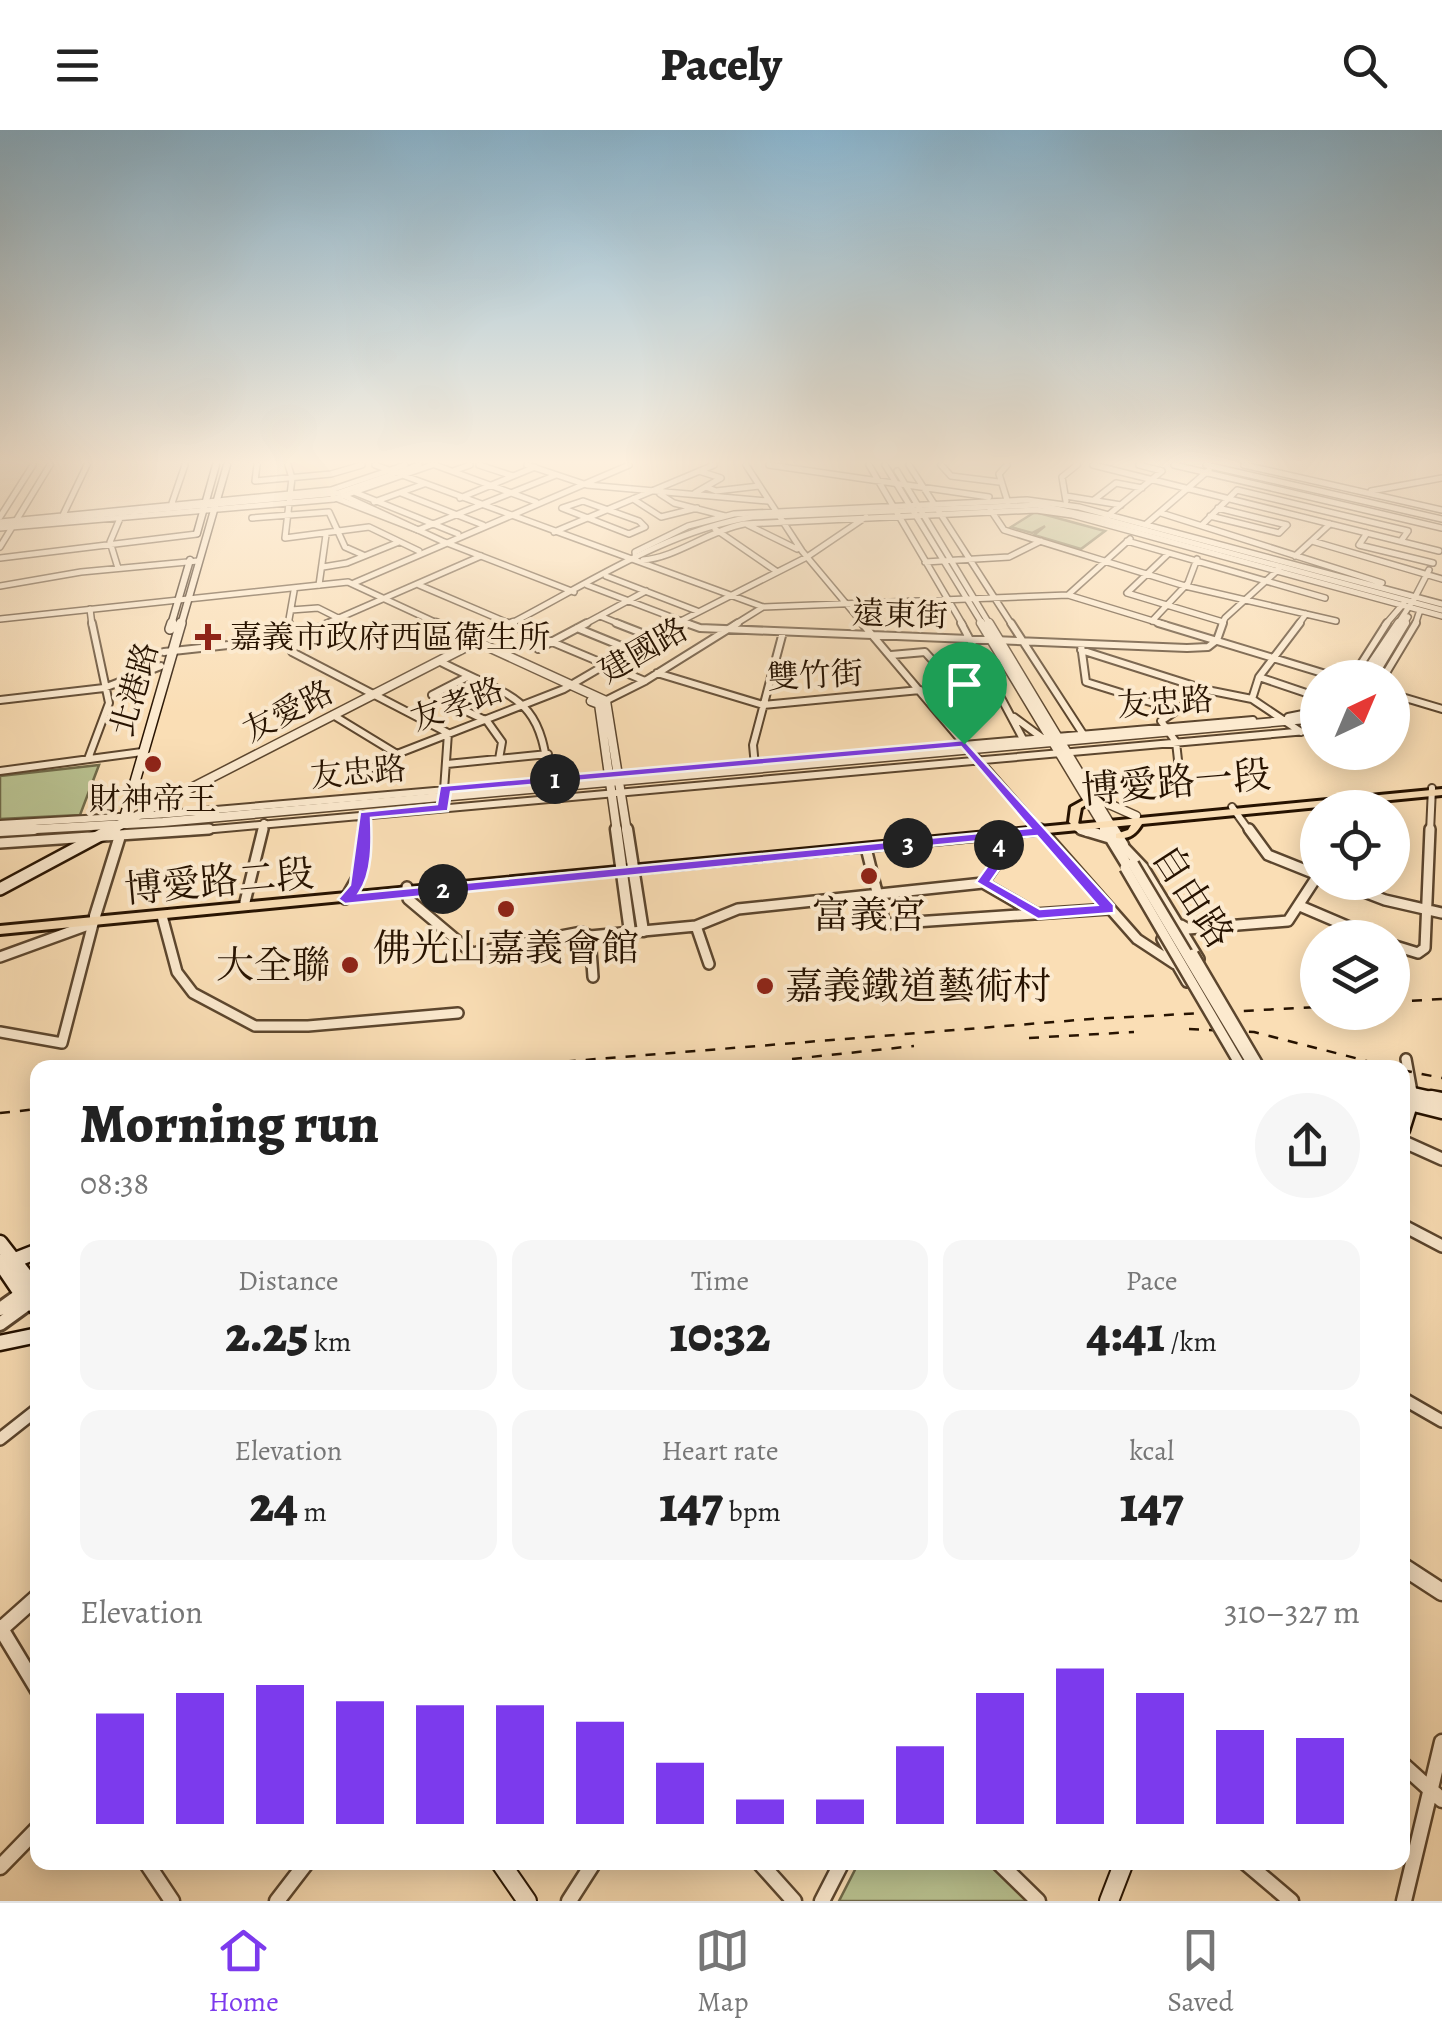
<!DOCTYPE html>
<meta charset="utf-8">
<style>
body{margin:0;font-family:Alegreya,"Noto Serif TC",serif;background:#f6f6f6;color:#222;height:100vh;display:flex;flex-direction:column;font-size:38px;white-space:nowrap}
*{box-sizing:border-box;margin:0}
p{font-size:32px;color:#767676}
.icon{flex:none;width:55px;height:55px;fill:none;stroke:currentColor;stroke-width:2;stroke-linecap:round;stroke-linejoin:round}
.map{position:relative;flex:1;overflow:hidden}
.sheet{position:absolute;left:30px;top:930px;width:1380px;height:810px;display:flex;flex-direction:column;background:#fff;border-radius:20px;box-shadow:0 5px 25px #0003}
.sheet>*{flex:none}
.needle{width:65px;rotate:44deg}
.fabs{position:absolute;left:1300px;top:530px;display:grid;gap:20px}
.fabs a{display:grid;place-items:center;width:110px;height:110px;border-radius:50%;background:#fff;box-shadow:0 5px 25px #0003;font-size:50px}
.pin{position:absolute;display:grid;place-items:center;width:85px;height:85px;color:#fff;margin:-102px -42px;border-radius:50% 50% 50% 0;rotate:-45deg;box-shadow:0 0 10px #0007}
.pin .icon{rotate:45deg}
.km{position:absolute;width:50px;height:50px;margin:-25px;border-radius:50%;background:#222;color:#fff;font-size:28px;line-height:50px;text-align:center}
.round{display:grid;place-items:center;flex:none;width:105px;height:105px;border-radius:52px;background:#f6f6f6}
.summary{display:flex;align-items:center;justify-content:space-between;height:170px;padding:0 50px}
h1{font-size:55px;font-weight:800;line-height:75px}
.metrics{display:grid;grid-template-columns:repeat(3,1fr);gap:15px;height:170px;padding:10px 50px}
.metrics div{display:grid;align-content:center;border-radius:20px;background:#f6f6f6;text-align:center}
.metrics b{font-size:50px;font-weight:800}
.metrics small{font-size:28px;font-weight:400}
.metrics p{font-size:28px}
.chart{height:280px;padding:20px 50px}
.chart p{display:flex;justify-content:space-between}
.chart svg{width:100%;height:180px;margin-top:10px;stroke:#7c3aed;stroke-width:6}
header{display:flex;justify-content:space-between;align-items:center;height:130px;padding:0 50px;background:#fff;font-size:45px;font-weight:800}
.tabs{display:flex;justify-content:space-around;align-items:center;height:140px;border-top:2px solid #e0e0e0;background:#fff;font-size:28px;color:#767676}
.tabs a{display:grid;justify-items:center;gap:5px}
.tabs .selected{color:#7c3aed}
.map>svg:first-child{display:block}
.green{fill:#b9c291;stroke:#706a49;stroke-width:2.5}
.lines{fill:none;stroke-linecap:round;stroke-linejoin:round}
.minor-far4-casing{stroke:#5c462e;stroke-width:8}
.minor-far3-casing{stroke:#5c462e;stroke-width:10}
.minor-far2-casing{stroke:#5c462e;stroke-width:14}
.minor-far1-casing{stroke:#5c462e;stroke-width:16}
.minor-casing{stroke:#5c462e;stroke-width:19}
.tertiary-far4-casing{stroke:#5c462e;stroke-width:8}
.tertiary-far3-casing{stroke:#5c462e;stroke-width:11}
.tertiary-far2-casing{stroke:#5c462e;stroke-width:15}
.tertiary-far1-casing{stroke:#5c462e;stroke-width:18}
.tertiary-casing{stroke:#5c462e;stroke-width:21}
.secondary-far4-casing{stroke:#271301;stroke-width:9}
.secondary-far3-casing{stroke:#271301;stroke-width:12}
.secondary-far2-casing{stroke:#271301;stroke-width:16}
.secondary-far1-casing{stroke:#271301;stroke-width:19}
.secondary-casing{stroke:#271301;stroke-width:22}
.primary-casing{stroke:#271301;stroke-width:6}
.minor-far4{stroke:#fceacf;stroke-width:5}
.minor-far3{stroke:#fceacf;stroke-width:6}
.minor-far2{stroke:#fceacf;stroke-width:9}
.minor-far1{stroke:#fceacf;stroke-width:11}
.minor{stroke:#fceacf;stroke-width:14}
.tertiary-far4{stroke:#fceacf;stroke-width:5}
.tertiary-far3{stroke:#fceacf;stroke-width:8}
.tertiary-far2{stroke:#fceacf;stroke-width:10}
.tertiary-far1{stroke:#fceacf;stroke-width:12}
.tertiary{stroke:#fceacf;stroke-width:16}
.secondary-far4{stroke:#fceacf;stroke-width:6}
.secondary-far3{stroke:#fceacf;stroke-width:9}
.secondary-far2{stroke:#fceacf;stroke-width:11}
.secondary-far1{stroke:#fceacf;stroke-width:14}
.secondary{stroke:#fceacf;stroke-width:18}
.primary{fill:#fadeb5;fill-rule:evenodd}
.rail{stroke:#271301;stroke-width:2.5;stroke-dasharray:10 10;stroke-linecap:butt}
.minor-bridge-casing{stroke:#5c462e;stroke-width:14;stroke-linecap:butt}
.tertiary-bridge-casing{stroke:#5c462e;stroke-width:15;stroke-linecap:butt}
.minor-bridge{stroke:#fceacf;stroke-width:9}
.tertiary-bridge{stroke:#fceacf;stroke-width:10}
.route{fill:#7c3aed;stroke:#fff;stroke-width:2.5;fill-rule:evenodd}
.poi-dot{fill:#8f2418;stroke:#fceacf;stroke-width:4}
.labels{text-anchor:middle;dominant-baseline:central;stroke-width:8;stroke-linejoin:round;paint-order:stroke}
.far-street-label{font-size:32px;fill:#271301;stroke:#fceacf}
.far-poi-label{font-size:32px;fill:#271301;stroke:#fceacf;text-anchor:start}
.street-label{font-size:38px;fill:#271301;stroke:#fceacf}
.poi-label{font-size:38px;fill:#271301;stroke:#fceacf}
</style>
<header><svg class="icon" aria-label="menu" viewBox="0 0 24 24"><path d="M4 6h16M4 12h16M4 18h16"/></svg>Pacely<svg class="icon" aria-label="search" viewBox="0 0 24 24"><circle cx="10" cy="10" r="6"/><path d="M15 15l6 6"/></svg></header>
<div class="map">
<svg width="1442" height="1771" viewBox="0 0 1442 1771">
<rect width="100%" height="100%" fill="#fadeb5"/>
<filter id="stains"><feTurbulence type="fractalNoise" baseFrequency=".002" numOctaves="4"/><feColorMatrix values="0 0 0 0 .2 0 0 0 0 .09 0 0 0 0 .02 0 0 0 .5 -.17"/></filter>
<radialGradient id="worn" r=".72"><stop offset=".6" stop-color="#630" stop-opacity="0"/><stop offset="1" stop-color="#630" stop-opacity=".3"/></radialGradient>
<path class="green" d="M1035 382 1105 401 1081 419 1034 405 1045 396 1032 403 1011 397Z
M99 635 80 685 0 689V646Z
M859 1732 989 1733 1029 1771H839Z"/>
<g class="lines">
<g class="minor-far4-casing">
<path id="minor-far4" d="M257 335 255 351 331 344 362 335
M288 335 292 348 285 408 369 397 419 421
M375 335 763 477 1068 465 1166 495
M435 335 536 372
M479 335 513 346
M527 335 587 355 768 371
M746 335 802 421 864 495
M769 335 989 367
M869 335 963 495
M909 335 1012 495
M941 335 951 346 999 352
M1007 335 999 344 1008 373
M1093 335 1439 421
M1139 335 1162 341
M1174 335 1442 398
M1244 335 1442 380
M453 341 470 335
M706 357 716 361 759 356
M1371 361 1442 348
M354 362 458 404
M401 363 483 395
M695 363 721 348 699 341
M660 364 674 373 725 386
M1066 366 1121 375
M333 367 418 400 556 345
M460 368 535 337
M633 369 661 387 697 378
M1094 370 1116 353 1142 358
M583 371 639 391 645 397 629 404 562 378Z
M1066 371 1062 347 1077 335
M374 372 424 354
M171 376 185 335
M990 379 1004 400 1185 456 1336 491
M1161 383 1382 453
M63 385 87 335
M1210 386 1279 403 1287 395 1218 378
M1106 387 1162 341
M252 388 329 382 345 417 363 425
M0 392 331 360 405 335
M748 395 797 419
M1145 395 1209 340
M1202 395 1237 360 1408 401 1401 411
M0 398 334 369 432 335
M715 399 776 441
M554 402 714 335
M1367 403 1359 415 1433 433
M1127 411 1325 468
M1312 411 1442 449
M1168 424 1127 463 1223 492
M1295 426 1330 394
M0 428 197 404
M636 430 635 422 688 396 734 384 1027 370 1079 377 1442 474
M643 430C675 428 708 401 744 394L1036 380 1072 385 1442 486
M925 432 1009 427 1041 411
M323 437 347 433 399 412
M118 438 110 412 121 386
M606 446 697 481
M319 455 326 405
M419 455 513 495
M587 455 692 495
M0 456 81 442 198 431
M1068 465 1130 409
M1413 471 1429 440
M90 479 92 495
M291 480 318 478 340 489
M600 486 622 495
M1152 491 1188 453 1197 429
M288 495 294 461
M323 495 481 426
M583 495 646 461
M673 495 807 427 866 387
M734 495 763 477
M1222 495 1225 488 1279 439
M1298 495 1306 484
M1385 495 1404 473
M1415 495 1420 480"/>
</g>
<g class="minor-far3-casing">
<path id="minor-far3" d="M289 493 286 509 292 522 448 603 444 660
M507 493 645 551
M616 493 652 507
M686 493 700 498 1187 518 1208 517 1217 510
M862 493 966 616
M961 493 1023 609
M1011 493 1083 604
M1158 493 1339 548
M577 498 631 520
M1217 510 1223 493
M1081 515 1086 552 1176 580
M538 519 587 493
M1081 520 1207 560 1252 569 1301 602
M164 522 293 508 329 493
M891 525 925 522 962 563 963 576 940 583
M439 531C514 570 542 562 549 655
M657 543 763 575 920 560
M1259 547 1318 567
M1352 548 1387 493
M1383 548 1416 493
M1392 564 1442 579
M432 565 487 591 502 612 499 629
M432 565 469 546
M1252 569 1259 547 1300 493
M0 570 104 558 161 536
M601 573 645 551 738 493
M333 585 397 624
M1014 587 1045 610
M1288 587 1318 581
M976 627 1042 702
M88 629 109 573 92 493
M447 634 548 624
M755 636 753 615 783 502
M0 641 142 622
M366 641 397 624 564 559 677 493
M1181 657 1176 612 1161 591 1207 560
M1232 677 1250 702
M364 685V702
M0 694 169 684 1253 590
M181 702 1318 600
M262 702 264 693
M1430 702 1432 658"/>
</g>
<g class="minor-far2-casing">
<path id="minor-far2" d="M1040 699 1137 809 1175 834
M1249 699 1268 725 1318 745
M0 713 209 699
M1124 717 1143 737 1199 829
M866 718 885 794 1109 779
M1338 752 1385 770 1442 783
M983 753 1003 724 994 705
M407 757 408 769 472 823 581 802 590 806 696 796 738 779 983 753 1037 784
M345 769 361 741 364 699
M245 772 263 699
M1300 776 1375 808
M162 786 177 842 193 863 255 896H308L458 883
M1181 795 1188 799 1288 791 1318 745
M696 796 709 834
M590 806 593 847
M1162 809 1187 852
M1392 815 1418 823 1425 818 1430 699
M0 827 91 794
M0 902 62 913 95 786
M1406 929 1412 962"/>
</g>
<g class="minor-far1-casing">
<path id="minor-far1" d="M1402 1011 1442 1029
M1402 1095 1442 1116
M1402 1268 1442 1291
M0 1309 38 1279"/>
</g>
<g class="minor-casing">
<path id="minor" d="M0 1497 38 1560
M0 1500 38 1466
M1402 1634 1442 1670
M146 1732 172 1771
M759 1732 794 1771
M998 1732 1038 1771
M1245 1732 1291 1771
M0 1737 38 1698
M277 1771 307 1732
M569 1771 594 1732
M822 1771 842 1732
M1404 1771 1442 1612"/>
</g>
<g class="tertiary-far4-casing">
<path id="tertiary-far4" d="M885 335 983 495
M1206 335 1442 389
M897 341 990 495
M340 364 442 411 574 462
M0 387 33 335
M0 394 338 363 419 335
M0 417 50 335
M354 453 629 335
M0 489 348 452 441 495
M508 495C586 455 665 401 752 387L1037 375 1104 389 1442 480
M1397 495 1412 472
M1403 495 1408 487"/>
</g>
<g class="tertiary-far3-casing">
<path id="tertiary-far3" d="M436 493 606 571 627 702
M981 493 1107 702
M989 493 1115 702
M1362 548 1399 493
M1372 548 1405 493
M591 571 599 574 617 702
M1098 669 1136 686
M123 693 513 493
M1077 697 1087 702
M0 701 163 692 1318 588"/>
</g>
<g class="tertiary-far2-casing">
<path id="tertiary-far2" d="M616 699 630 802
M627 699 643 801
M1081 699 1111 708
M1105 699 1127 735
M1113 699 1123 715
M0 701 34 699
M95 786 119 709 114 700"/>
</g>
<g class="tertiary-far1-casing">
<path id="tertiary-far1" d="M0 1179 24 1162
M0 1194 29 1173"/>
</g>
<g class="tertiary-casing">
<path id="tertiary" d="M1402 1436 1442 1462"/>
</g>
<g class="secondary-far4-casing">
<path id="secondary-far4" d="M197 403 216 335
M171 495 190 430
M181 495 227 335"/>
</g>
<g class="secondary-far3-casing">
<path id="secondary-far3" d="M170 499 172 493
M107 702 123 693 181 493"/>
</g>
<g class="secondary-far2-casing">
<path id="secondary-far2" d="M0 759 112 699
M1402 961 1442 970
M1412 970 1413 966"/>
</g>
<g class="secondary-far1-casing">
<path id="secondary-far1" d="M1431 968 1442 970
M1402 971 1442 981
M1402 1000 1412 968
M0 1113 38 1162
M15 1130 38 1121
M0 1132 21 1163 38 1179
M0 1213 38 1205"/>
</g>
<g class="secondary-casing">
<path id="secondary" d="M500 1732 527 1771
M1109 1771 1124 1732"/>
</g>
<g class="primary-casing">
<path id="primary" d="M1442 659V665L1142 694C1136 704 1129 710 1116 708V704L1128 700 1131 695 0 804V796L1071 694 1069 692 1071 677 1089 667 1094 670 1081 678 1078 694Z"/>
</g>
<use href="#minor-far4" class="minor-far4"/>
<use href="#minor-far3" class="minor-far3"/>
<use href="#minor-far2" class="minor-far2"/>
<use href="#minor-far1" class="minor-far1"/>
<use href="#minor" class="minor"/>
<use href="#tertiary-far4" class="tertiary-far4"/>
<use href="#tertiary-far3" class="tertiary-far3"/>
<use href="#tertiary-far2" class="tertiary-far2"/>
<use href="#tertiary-far1" class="tertiary-far1"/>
<use href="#tertiary" class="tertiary"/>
<use href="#secondary-far4" class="secondary-far4"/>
<use href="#secondary-far3" class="secondary-far3"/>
<use href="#secondary-far2" class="secondary-far2"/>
<use href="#secondary-far1" class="secondary-far1"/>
<use href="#secondary" class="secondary"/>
<use href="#primary" class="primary"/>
<path class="rail" d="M1392 872 1442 869
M1189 899 1254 902 1394 938
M1029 908 1134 902
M792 929 914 916
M486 938 1091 889 1318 877
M1402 940 1442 948
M0 983 38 979"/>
<g class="minor-bridge-casing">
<path id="minor-bridge" d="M1125 738 1242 938
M1193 824 1260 938"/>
</g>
<g class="tertiary-bridge-casing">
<path id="tertiary-bridge" d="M1133 734 1255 938"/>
</g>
<use href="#minor-bridge" class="minor-bridge"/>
<use href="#tertiary-bridge" class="tertiary-bridge"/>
</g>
<linearGradient id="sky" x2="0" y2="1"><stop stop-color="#8ab7d2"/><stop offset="0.57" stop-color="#fdf0de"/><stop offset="1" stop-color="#fdf0de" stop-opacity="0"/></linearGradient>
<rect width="1442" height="583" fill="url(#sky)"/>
<path class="route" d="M964 610 1114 775V783L1038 789 976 752 996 724 990 710 345 774 338 769 350 755 360 682 437 674 440 656ZM961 617 1030 698 359 763C373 743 372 711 371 688L448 681 451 662ZM1037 706 1097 775 1040 779 991 751 1010 724 1003 709Z"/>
<g class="poi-dot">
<path d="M203 492h10v10h10v10h-10v10h-10v-10h-10v-10h10z"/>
<circle cx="153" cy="634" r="10"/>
<circle cx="869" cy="746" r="10"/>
<circle cx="506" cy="779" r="10"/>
<circle cx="350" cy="835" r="10"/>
<circle cx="765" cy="856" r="10"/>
</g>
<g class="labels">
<g class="far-street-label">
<text transform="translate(900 484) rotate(2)">遠東街</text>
<text transform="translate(643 520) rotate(-30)">建國路</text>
<text transform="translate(815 545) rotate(-3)">雙竹街</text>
<text transform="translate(134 559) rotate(-74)">北港路</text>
<text transform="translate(1165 572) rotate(-4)">友忠路</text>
<text transform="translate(457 574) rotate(-20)">友孝路</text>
<text transform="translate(288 581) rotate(-27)">友愛路</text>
<text transform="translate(358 642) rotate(-5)">友忠路</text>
</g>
<g class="far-poi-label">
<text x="230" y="507">嘉義市政府西區衛生所</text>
<text x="153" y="669" text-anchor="middle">財神帝王</text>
</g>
<g class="street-label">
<text transform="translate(1176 652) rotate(-5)">博愛路一段</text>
<text transform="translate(219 751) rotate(-5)">博愛路二段</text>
<text transform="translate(1193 766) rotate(57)">自由路</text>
</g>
<g class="poi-label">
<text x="869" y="785">富義宮</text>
<text x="506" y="818">佛光山嘉義會館</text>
<text x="330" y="835" text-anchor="end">大全聯</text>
<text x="785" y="856" text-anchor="start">嘉義鐵道藝術村</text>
</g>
</g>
<rect width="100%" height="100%" filter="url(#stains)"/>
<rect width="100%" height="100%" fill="url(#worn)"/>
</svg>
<div class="fabs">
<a><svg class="needle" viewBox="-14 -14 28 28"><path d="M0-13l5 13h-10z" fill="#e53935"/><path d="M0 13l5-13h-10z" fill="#767676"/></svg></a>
<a><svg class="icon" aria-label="locate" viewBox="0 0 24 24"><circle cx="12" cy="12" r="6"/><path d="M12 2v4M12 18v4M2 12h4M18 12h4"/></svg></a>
<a><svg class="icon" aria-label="layers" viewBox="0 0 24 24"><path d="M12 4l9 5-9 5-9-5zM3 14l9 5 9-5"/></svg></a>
</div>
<div class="pin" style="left:964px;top:614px;background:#1e9e55"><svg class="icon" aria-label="arrive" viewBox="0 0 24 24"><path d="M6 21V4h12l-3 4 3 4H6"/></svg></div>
<b class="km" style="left:555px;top:649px">1</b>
<b class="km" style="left:443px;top:759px">2</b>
<b class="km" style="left:908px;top:713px">3</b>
<b class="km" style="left:999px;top:715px">4</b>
<section class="sheet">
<div class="summary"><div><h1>Morning run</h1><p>08:38</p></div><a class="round"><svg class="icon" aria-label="share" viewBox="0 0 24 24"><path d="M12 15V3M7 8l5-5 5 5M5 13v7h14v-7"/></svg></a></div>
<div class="metrics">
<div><p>Distance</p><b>2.25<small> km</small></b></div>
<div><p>Time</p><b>10:32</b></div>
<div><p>Pace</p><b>4:41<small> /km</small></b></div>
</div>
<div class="metrics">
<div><p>Elevation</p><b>24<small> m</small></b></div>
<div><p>Heart rate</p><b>147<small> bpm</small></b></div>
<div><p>kcal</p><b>147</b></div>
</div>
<div class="chart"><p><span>Elevation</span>310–327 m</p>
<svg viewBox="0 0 160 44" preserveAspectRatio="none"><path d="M5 44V17M15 44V12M25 44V10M35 44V14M45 44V15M55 44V15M65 44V19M75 44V29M85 44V38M95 44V38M105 44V25M115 44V12M125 44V6M135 44V12M145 44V21M155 44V23"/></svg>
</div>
</section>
</div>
<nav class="tabs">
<a class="selected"><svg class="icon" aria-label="home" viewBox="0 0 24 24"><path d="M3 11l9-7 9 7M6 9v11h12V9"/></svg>Home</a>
<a><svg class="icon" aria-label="map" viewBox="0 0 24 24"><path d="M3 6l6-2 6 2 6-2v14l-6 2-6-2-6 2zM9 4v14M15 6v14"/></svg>Map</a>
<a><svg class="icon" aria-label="saved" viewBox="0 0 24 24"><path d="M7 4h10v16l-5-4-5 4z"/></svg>Saved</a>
</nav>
